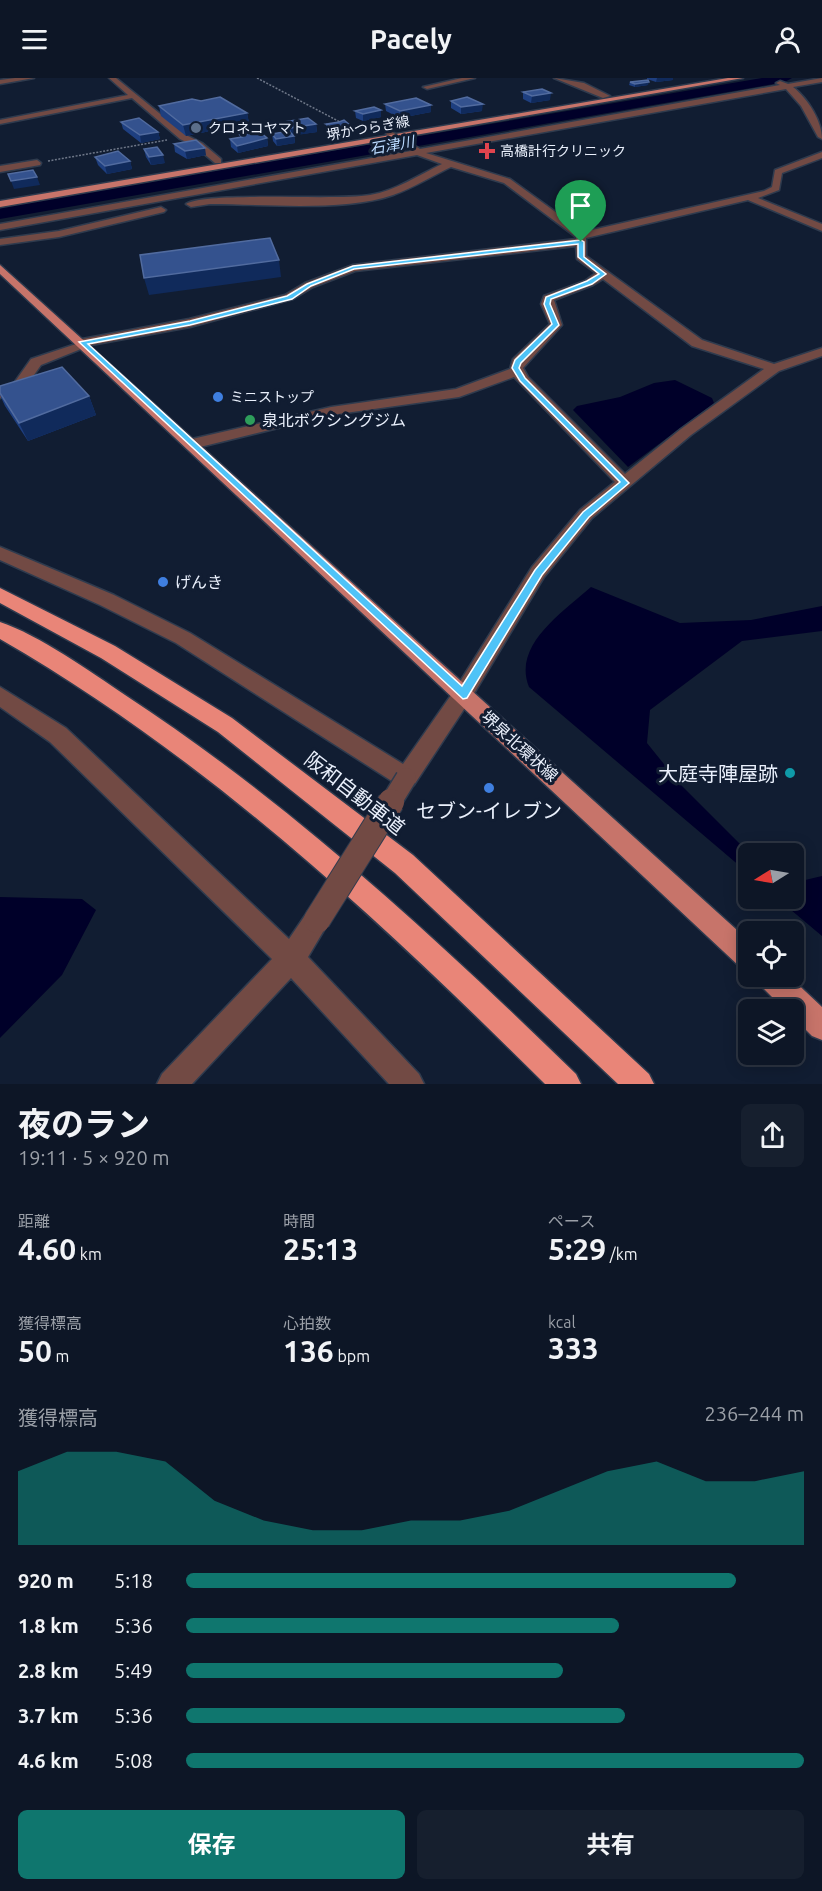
<!DOCTYPE html>
<html lang="ja">
<meta charset="utf-8">
<style>
body{margin:0;font-family:Ubuntu,"Noto Sans JP",sans-serif;background:#161f2e;color:#f1f3f6;height:100vh;display:flex;flex-direction:column;font-size:22px;white-space:nowrap}
*{box-sizing:border-box;margin:0}
p{font-size:20px;color:#9a9fa7}
.icon{flex:none;width:33px;height:33px;fill:none;stroke:currentColor;stroke-width:2;stroke-linecap:round;stroke-linejoin:round}
.map{position:relative;height:1006px;overflow:hidden}
.drawer{display:flex;flex-direction:column;background:#0d1626;flex:1}
.drawer>*{flex:none}
.needle{width:39px;rotate:259deg}
.tools{position:absolute;left:738px;top:765px;display:grid;gap:12px}
.tools a{display:grid;place-items:center;width:66px;height:66px;border-radius:9px;background:#0d1626;box-shadow:0 3px 15px #0003,0 0 0 2px #2d3543;font-size:30px}
.pin{position:absolute;display:grid;place-items:center;width:51px;height:51px;color:#fff;margin:-62px -26px;border-radius:50% 50% 50% 0;rotate:-45deg;box-shadow:0 0 6px #0007}
.pin .icon{rotate:45deg}
.round{display:grid;place-items:center;flex:none;width:63px;height:63px;border-radius:9px;background:#161f2e}
.headline{display:flex;align-items:center;justify-content:space-between;height:102px;padding:0 18px}
h1{font-size:33px;font-weight:700;line-height:45px}
.metrics{display:grid;grid-template-columns:repeat(3,1fr);gap:9px;height:102px;padding:6px 18px}
.metrics div{display:grid;align-content:center}
.metrics b{font-size:30px;font-weight:700}
.metrics small{font-size:16px;font-weight:400}
.metrics p{font-size:16px}
.chart{height:168px;padding:12px 18px}
.chart p{display:flex;justify-content:space-between}
.chart svg{width:100%;height:108px;margin-top:6px;fill:#0f766e;opacity:.7}
.primary-button{display:flex;gap:12px;margin-top:auto;padding:12px 18px}
.primary-button a{flex:1;height:69px;border-radius:9px;background:#0f766e;color:#fff;font-size:24px;font-weight:700;line-height:69px;text-align:center}
.primary-button a+a{background:#161f2e;color:#f1f3f6}
ul{padding:0 18px;list-style:none;font-size:20px}
li{display:grid;grid-template-columns:96px 72px 1fr;align-items:center;height:45px}
li i{height:15px;border-radius:8px;background:#0f766e}
header{display:flex;justify-content:space-between;align-items:center;height:78px;padding:0 18px;background:#0d1626;font-size:27px;font-weight:700}
.map>svg:first-child{display:block}
.water{fill:#000029}
.lines{fill:none;stroke-linecap:round;stroke-linejoin:round}
.river{fill:#000029;fill-rule:evenodd}
.minor-casing{stroke:#2f3b4e;stroke-width:3}
.major-casing{stroke:#2f3b4e;stroke-width:3}
.highway-casing{stroke:#2f3b4e;stroke-width:3}
.path{stroke:#6e7788;stroke-width:1.5;stroke-dasharray:2 1.5;stroke-linecap:butt}
.minor{fill:#724a44;fill-rule:evenodd}
.major{fill:#c7746a;fill-rule:evenodd}
.highway{fill:#e98578;fill-rule:evenodd}
.minor-bridge-far1-casing{stroke:#2f3b4e;stroke-width:23;stroke-linecap:butt}
.minor-bridge-casing{stroke:#2f3b4e;stroke-width:28;stroke-linecap:butt}
.minor-bridge-far1{stroke:#724a44;stroke-width:20}
.minor-bridge{stroke:#724a44;stroke-width:26}
.wall{fill:#1e3f80}
.shaded-wall{fill:#102a5b}
.building{fill:#34528e;stroke:#516b9f;stroke-width:1.5}
.route{fill:#4fc3f7;stroke:#fff;stroke-width:1.5;fill-rule:evenodd}
.service-dot{fill:#5c6f8a;stroke:#111d32;stroke-width:2}
.health-dot{fill:#e0444e;stroke:#111d32;stroke-width:2}
.shop-dot{fill:#3f7fe0;stroke:#111d32;stroke-width:2}
.leisure-dot{fill:#2e9e5b;stroke:#111d32;stroke-width:2}
.culture-dot{fill:#0f9aa8;stroke:#111d32;stroke-width:2}
.labels{text-anchor:middle;dominant-baseline:central;stroke-width:6;stroke-linejoin:round;paint-order:stroke}
.far-poi-label{font-size:14px;fill:#eaf0fc;stroke:#111d32;text-anchor:start}
.far-street-label{font-size:14px;fill:#eaf0fc;stroke:#111d32}
.far-water-label{font-size:15px;font-style:italic;fill:#bad9fe;stroke:#111d32}
.poi-label{font-size:16px;fill:#eaf0fc;stroke:#111d32;text-anchor:start}
.street-label{font-size:16px;fill:#eaf0fc;stroke:#111d32}
.near-poi-label{font-size:20px;fill:#eaf0fc;stroke:#111d32;text-anchor:end}
.near-street-label{font-size:20px;fill:#eaf0fc;stroke:#111d32}
</style>
<header><svg class="icon" aria-label="menu" viewBox="0 0 24 24"><path d="M4 6h16M4 12h16M4 18h16"/></svg>Pacely<svg class="icon" aria-label="person" viewBox="0 0 24 24"><circle cx="12" cy="8" r="4"/><path d="M4 21q1-7 8-7t8 7"/></svg></header>
<div class="map">
<svg width="822" height="1006" viewBox="0 0 822 1006">
<rect width="100%" height="100%" fill="#111d32"/>
<path class="water" d="M675 302 712 320 714 325 628 389 573 332 577 328 620 319 654 305Z
M591 509 680 545 751 542 822 528V553L742 563 650 632 647 665 680 706 743 769 755 775 748 776V795L529 609C512 567 563 534 591 509Z
M794 798 801 803 822 798V858L778 821 794 820Z
M0 819 82 821 96 832 62 897 0 960Z"/>
<g class="lines">
<path class="river" d="M762 0H792L785 4 0 141V129Z"/>
<g class="minor-casing">
<path id="minor" d="M15 0H34L0 6V2Z
M109 0H116L186 57 202 65 221 81V85H215L196 69 180 61 132 20 0 46V42L128 17Z
M462 0H475L427 11 423 9Z
M554 0 584 5 610 18 603 20Z
M822 0V4L793 9C808 21 822 43 822 61L818 59 801 28 786 11 426 75 510 101 583 154 764 113 772 109 775 92 822 74V80L782 95 779 112 758 120 822 146V153L748 122 586 160V178L702 262 774 286 822 270V278L779 293 691 357 592 440 544 499 470 622 414 707 406 710 398 707 176 565 100 527 0 482V469L114 517 190 555 403 686 456 610 532 489 580 432 615 404 514 299 459 319 331 337 192 371 185 366 192 361 331 329 456 311 510 291 513 281 550 246 541 226 544 218 585 203 596 195 577 181 576 168 355 193 313 209 293 221 190 249 91 267 41 287 24 311 0 320V311L14 305 31 281 76 266 77 262 189 241 285 217 305 205 353 187 576 161V159L504 105 451 89C432 98 413 110 393 117 344 134 263 126 210 126L191 129 186 126C204 113 336 123 370 117 395 113 419 97 442 86L417 77 0 152V146L411 73 386 56 389 52 420 71 780 7 776 5 780 3 788 6ZM603 201 692 268 764 291 681 351 625 396 528 299 523 290 562 247 554 222 593 207Z
M37 82 41 85 40 87 0 94V88Z
M161 129 166 132 164 134 59 159 0 167V161L59 153Z
M0 609 66 650 289 861 308 833 317 829 326 833 330 842 308 879 419 996 424 1006H389L291 900 192 1006H157L162 996 272 881 50 664 0 629Z"/>
</g>
<g class="major-casing">
<path id="major" d="M728 0H743L0 129V123Z
M0 187 748 862V892L739 888 0 196Z
M756 898H789L822 929V962L812 958 794 940V932H785L760 907Z"/>
</g>
<g class="highway-casing">
<path id="highway" d="M0 510 115 568 232 640 413 777 649 996 654 1006H618L395 795 218 654 101 580 0 525Z
M0 544C39 557 91 594 125 617 290 725 435 859 576 996L581 1006H545C378 840 205 679 0 561Z"/>
</g>
<path class="path" d="M257 0 357 53
M48 83 167 62"/>
<use href="#minor" class="minor"/>
<use href="#major" class="major"/>
<use href="#highway" class="highway"/>
<g class="minor-bridge-far1-casing">
<path id="minor-bridge-far1" d="M390 726 406 700"/>
</g>
<g class="minor-bridge-casing">
<path id="minor-bridge" d="M317 842 391 724"/>
</g>
<use href="#minor-bridge-far1" class="minor-bridge-far1"/>
<use href="#minor-bridge" class="minor-bridge"/>
</g>
<path class="wall" d="M647 0H673V2L656 4 647 1Z
M630 4 648 7 635 9 629 7Z
M523 14 550 22 531 25 523 21Z
M451 23 482 33 461 36 451 30Z
M385 26 431 27V34L400 40 386 33Z
M159 28 247 35 249 45 186 58 161 38Z
M381 32V39L363 43 356 40 355 33Z
M121 44 158 54 160 61 141 65 123 51Z
M284 44 316 46 317 54 294 57 295 65 277 68 273 63 272 56 286 53 284 51Z
M326 46 351 48V55L337 58 326 54Z
M240 57 267 60 268 68 238 75 231 69 230 61 241 59Z
M174 66 206 77 187 81 175 74Z
M144 71 165 85 151 87 146 79Z
M95 79 130 83 132 91 107 96 98 87Z
M0 308 89 318 96 337 28 363 5 328 0 317Z"/>
<path class="shaded-wall" d="M657 0H673V2L656 4Z
M649 4 648 7 635 9V6Z
M551 15 550 22 531 25 532 18Z
M483 26 482 33 461 36V29Z
M431 27V34L400 40V33Z
M381 32V39L363 43V36Z
M247 35 249 45 186 58 183 47Z
M316 46 317 54 291 58V50Z
M351 48V55L337 58V51Z
M158 54 160 61 141 65 140 57Z
M294 58 295 65 277 68 276 61Z
M267 60 268 68 238 75 237 68Z
M205 70 206 77 187 81 185 73Z
M163 77 165 85 151 87 149 79Z
M130 83 132 91 107 96 105 88Z
M37 99 40 107 14 111 11 103Z
M279 182 281 199 149 217 144 200Z
M89 318 96 337 28 363 19 345Z"/>
<path class="building" d="M648 2 649 4 635 6 630 4Z
M542 11 551 15 532 18 523 14Z
M220 19 247 35 183 47 159 28 192 21 201 23Z
M467 19 483 26 461 29 451 23Z
M416 20 431 27 400 33 385 26Z
M374 29 381 32 363 36 355 33Z
M139 40 158 54 140 57 121 44Z
M308 40 316 46 291 50 284 44Z
M344 42 351 48 337 51 326 46 339 44Z
M289 53 294 58 276 61 272 56Z
M260 54 267 60 237 68 230 61 242 59 240 57Z
M196 62 205 70 185 73 174 66Z
M157 69 163 77 149 79 144 71Z
M118 73 130 83 105 88 95 79Z
M33 92 37 99 11 103 8 96Z
M270 160 279 182 144 200 140 177Z
M62 289 89 318 19 345 0 315V308Z"/>
<path class="route" d="M581 162 584 164V179L606 196 592 206 551 221 550 226 559 247 521 285 519 290 525 300 629 405 589 439 542 497 467 620 463 621 79 264 190 243 287 218 307 206 353 188ZM578 166V179L599 196 587 203 546 219 544 226 552 246 515 282 512 290 520 303 620 404 583 434 535 492 462 608 88 266 190 247 292 221 311 208 354 191Z"/>
<circle class="service-dot" cx="196" cy="50" r="6"/>
<path class="health-dot" d="M484 64h6v6h6v6h-6v6h-6v-6h-6v-6h6z"/>
<g class="shop-dot">
<circle cx="218" cy="319" r="6"/>
<circle cx="163" cy="504" r="6"/>
<circle cx="489" cy="710" r="6"/>
</g>
<circle class="leisure-dot" cx="250" cy="342" r="6"/>
<circle class="culture-dot" cx="790" cy="695" r="6"/>
<g class="labels">
<g class="far-poi-label">
<text x="208" y="50">クロネコヤマト</text>
<text x="500" y="73">高橋計行クリニック</text>
<text x="230" y="319">ミニストップ</text>
</g>
<g class="far-street-label">
<text transform="translate(368 50) rotate(-10)">堺かつらぎ線</text>
</g>
<g class="far-water-label">
<text transform="translate(392 67) rotate(-10)">石津川</text>
</g>
<g class="poi-label">
<text x="262" y="342">泉北ボクシングジム</text>
<text x="175" y="504">げんき</text>
</g>
<g class="street-label">
<text transform="translate(520 668) rotate(42)">堺泉北環状線</text>
</g>
<g class="near-poi-label">
<text x="778" y="695">大庭寺陣屋跡</text>
<text x="489" y="732" text-anchor="middle">セブン-イレブン</text>
</g>
<g class="near-street-label">
<text transform="translate(355 715) rotate(38)">阪和自動車道</text>
</g>
</g>
</svg>
<div class="tools">
<a><svg class="needle" viewBox="-14 -14 28 28"><path d="M0-13l5 13h-10z" fill="#e53935"/><path d="M0 13l5-13h-10z" fill="#9a9fa7"/></svg></a>
<a><svg class="icon" aria-label="locate" viewBox="0 0 24 24"><circle cx="12" cy="12" r="6"/><path d="M12 2v4M12 18v4M2 12h4M18 12h4"/></svg></a>
<a><svg class="icon" aria-label="layers" viewBox="0 0 24 24"><path d="M12 4l9 5-9 5-9-5zM3 14l9 5 9-5"/></svg></a>
</div>
<div class="pin" style="left:581px;top:164px;background:#1e9e55"><svg class="icon" aria-label="arrive" viewBox="0 0 24 24"><path d="M6 21V4h12l-3 4 3 4H6"/></svg></div>
</div>
<section class="drawer">
<div class="headline"><div><h1>夜のラン</h1><p>19:11 · 5 × 920 m</p></div><a class="round"><svg class="icon" aria-label="share" viewBox="0 0 24 24"><path d="M12 15V3M7 8l5-5 5 5M5 13v7h14v-7"/></svg></a></div>
<div class="metrics">
<div><p>距離</p><b>4.60<small> km</small></b></div>
<div><p>時間</p><b>25:13</b></div>
<div><p>ペース</p><b>5:29<small> /km</small></b></div>
</div>
<div class="metrics">
<div><p>獲得標高</p><b>50<small> m</small></b></div>
<div><p>心拍数</p><b>136<small> bpm</small></b></div>
<div><p>kcal</p><b>333</b></div>
</div>
<div class="chart"><p><span>獲得標高</span>236–244 m</p>
<svg viewBox="0 0 160 44" preserveAspectRatio="none"><path d="M0 44V14L10 6L20 6L30 10L40 26L50 34L60 38L70 38L80 34L90 34L100 30L110 22L120 14L130 10L140 18L150 18L160 14V44z"/></svg>
</div>
<ul>
<li><b>920 m</b>5:18<i style="width:89%"></i></li>
<li><b>1.8 km</b>5:36<i style="width:70%"></i></li>
<li><b>2.8 km</b>5:49<i style="width:61%"></i></li>
<li><b>3.7 km</b>5:36<i style="width:71%"></i></li>
<li><b>4.6 km</b>5:08<i style="width:100%"></i></li>
</ul>
<div class="primary-button"><a>保存</a><a>共有</a></div>
</section>
